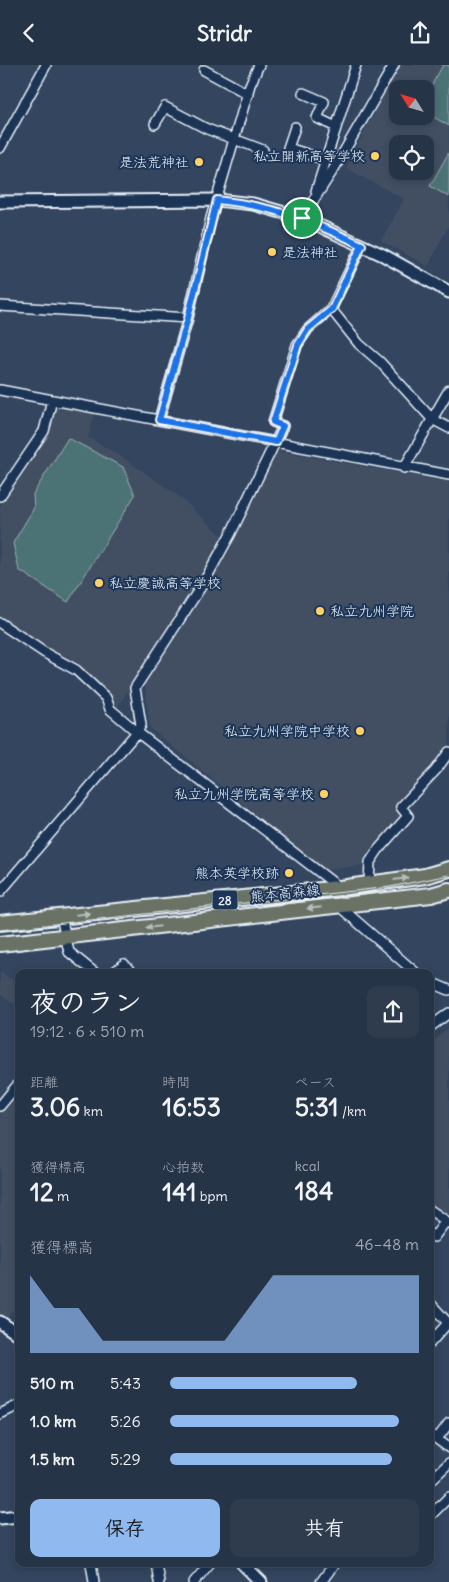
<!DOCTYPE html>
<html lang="ja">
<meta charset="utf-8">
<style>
body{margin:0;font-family:Delius,"Klee One",sans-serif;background:#2e3c4e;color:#f1f3f6;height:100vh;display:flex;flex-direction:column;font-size:19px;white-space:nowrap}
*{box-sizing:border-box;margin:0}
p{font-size:16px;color:#a4aab4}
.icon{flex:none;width:28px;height:28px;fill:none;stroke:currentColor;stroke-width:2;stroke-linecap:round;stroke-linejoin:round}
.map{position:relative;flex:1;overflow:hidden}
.drawer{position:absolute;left:15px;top:904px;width:419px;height:598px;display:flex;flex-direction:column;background:#263447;border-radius:10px;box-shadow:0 2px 8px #0003,0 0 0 1px #424f60}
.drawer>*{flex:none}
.needle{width:32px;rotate:307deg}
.buttons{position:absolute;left:389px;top:15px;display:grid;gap:10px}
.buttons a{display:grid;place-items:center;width:45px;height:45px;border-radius:10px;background:#263447;box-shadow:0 2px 8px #0003,0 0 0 1px #424f60;font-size:25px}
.pin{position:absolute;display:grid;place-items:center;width:42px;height:42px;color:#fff;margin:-21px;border:2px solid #fff;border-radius:50%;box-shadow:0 1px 5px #0007}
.round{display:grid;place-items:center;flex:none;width:52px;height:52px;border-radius:10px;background:#2e3c4e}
.summary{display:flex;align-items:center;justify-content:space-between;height:85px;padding:0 15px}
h1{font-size:28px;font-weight:700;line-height:38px}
.stats{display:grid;grid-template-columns:repeat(3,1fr);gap:8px;height:85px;padding:5px 15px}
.stats div{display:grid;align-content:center}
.stats b{font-size:25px;font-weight:700}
.stats small{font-size:14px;font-weight:400}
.stats p{font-size:14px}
.chart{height:140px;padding:10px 15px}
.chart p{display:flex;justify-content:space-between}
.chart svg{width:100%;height:90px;margin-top:5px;fill:#90b9f0;opacity:.7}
.cta{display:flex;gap:10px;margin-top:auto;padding:10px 15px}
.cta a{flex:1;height:58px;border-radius:10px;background:#90b9f0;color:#111;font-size:20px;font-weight:700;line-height:58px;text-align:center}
.cta a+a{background:#2e3c4e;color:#f1f3f6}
ul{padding:0 15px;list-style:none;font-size:16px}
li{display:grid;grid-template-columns:80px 60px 1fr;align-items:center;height:38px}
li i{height:12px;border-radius:6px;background:#90b9f0}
header{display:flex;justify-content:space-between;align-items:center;height:65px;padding:0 15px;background:#263447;font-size:22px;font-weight:700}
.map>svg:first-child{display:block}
.built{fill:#435064;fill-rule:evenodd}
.green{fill:#4c7274;stroke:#9ab2b6}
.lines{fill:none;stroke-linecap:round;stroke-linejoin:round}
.minor-casing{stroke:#e8f1f8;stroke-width:12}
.tertiary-casing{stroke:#e8f1f8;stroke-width:15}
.primary-casing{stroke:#e8f1f8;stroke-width:18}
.minor{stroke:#1d3557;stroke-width:9}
.tertiary{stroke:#1d3557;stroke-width:11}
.primary{stroke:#6a7266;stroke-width:14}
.tram{stroke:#e8f1f8;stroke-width:1}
.oneway{fill:#b6bebe}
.route-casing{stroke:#fff;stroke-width:10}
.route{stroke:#1a73e8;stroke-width:6}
.poi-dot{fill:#ffd166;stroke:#1d3557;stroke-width:2}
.labels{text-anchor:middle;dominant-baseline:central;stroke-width:4;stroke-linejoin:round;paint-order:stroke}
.shield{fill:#1d3557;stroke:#abb9c8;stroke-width:1}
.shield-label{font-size:12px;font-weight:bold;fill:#e8f1f8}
.poi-label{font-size:14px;fill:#e8f1f8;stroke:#1d3557;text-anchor:end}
.street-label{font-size:14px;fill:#e8f1f8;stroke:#1d3557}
</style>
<header><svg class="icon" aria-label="back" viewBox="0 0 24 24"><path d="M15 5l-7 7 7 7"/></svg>Stridr<svg class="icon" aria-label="share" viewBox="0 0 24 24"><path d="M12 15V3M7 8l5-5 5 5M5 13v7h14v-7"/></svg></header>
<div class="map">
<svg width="449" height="1517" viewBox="0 0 449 1517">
<rect width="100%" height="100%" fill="#33455f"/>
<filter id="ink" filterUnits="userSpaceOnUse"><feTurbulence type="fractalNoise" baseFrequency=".02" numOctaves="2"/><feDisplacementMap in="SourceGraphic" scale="10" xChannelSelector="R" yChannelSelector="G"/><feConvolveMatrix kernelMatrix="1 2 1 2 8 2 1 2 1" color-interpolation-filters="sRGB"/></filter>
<g filter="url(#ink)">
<path class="built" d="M399 0H449V160L428 201 381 176 404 134 346 103ZM398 24H425V51H398ZM398 79H425V106H398Z
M52 341 95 348 88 372 122 392 180 432 223 472 222 482 117 643 112 634 62 593 0 555V441L43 370Z
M278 386 449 417V681L437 701 398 742 405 750 366 800 324 805 150 663 145 619 232 482V475Z
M0 906 19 920V933L14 939 0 929Z
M449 963V1153L430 1141V979Z
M19 1023V1239L6 1254 0 1250V1044Z"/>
<path class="green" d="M443 0H449V61L425 47V32Z
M449 87V132L430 121Z
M68 373 123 402 135 430 68 537 19 505 13 478 34 443 33 429Z"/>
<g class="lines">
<g class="minor-casing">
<path id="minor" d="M204 5 248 29
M303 28 324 37 317 53 336 62
M155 59 165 42 207 64 263 85
M295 62 288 83 326 95
M0 83 46 0
M316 126 356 0
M302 153 335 102 394 0
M0 241 188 253
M331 244 359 279 380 297 432 354 449 363
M0 325 449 410
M159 355 188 253 211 153 250 20 259 0
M404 403 449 325
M0 431 44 366 52 335
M0 558 45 588 76 605 106 633 110 644 137 667 340 823
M369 819 370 797 378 785 408 751 401 742 436 705 449 687
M0 827 137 667 141 660 135 623 204 517 231 468 283 361 273 357 297 280 308 264 331 244 362 180
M339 841 416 908
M61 851 69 887 95 908
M113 908 124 899 132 908
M430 917 449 925
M430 962 449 948
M0 1041 19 1018
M430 1145 449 1158
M430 1169 434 1172 446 1156
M430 1238 449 1259
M430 1278 448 1258
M0 1349 19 1340
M430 1369 449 1383
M437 1374 449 1358
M430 1416 449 1398
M430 1451 449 1432
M91 1498 94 1517
M156 1498 159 1517
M194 1517 210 1498
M321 1517 335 1498"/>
</g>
<g class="tertiary-casing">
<path id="tertiary" d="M0 137 217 135 253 139 302 153 383 190 449 227
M0 1257 19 1270
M0 1453 19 1451
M242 1498 261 1517"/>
</g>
<g class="primary-casing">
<path id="primary" d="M0 858 340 823 425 811 449 804
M0 879 431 830 449 825"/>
</g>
<use href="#minor" class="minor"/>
<use href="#tertiary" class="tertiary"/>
<use href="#primary" class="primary"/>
<path class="tram" d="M0 865 390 822 449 810"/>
</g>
<defs><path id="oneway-solid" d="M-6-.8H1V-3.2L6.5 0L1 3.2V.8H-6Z" transform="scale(1.25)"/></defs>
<g class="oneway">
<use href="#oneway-solid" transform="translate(401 814) rotate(-8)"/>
<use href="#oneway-solid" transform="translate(314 843) rotate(174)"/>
<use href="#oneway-solid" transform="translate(83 849) rotate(-6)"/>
<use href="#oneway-solid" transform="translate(153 862) rotate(174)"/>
</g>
</g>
<g class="lines" filter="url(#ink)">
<g class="route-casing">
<path id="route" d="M217 135C275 141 310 156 362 180L332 244 308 264 298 280 273 357 283 361 276 377 159 355 188 253Z"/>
</g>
<use href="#route" class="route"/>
</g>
<g class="poi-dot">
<circle cx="375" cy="91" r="5"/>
<circle cx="199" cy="97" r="5"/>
<circle cx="272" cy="187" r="5"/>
<circle cx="99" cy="518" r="5"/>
<circle cx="320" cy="546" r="5"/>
<circle cx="360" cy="666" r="5"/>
<circle cx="324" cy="729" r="5"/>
<circle cx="289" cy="808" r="5"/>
</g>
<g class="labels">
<rect class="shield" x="212.5" y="825.5" width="25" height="19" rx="4"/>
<g class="shield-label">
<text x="225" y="835">28</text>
</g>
<g class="poi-label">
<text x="365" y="91">私立開新高等学校</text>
<text x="189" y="97">是法荒神社</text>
<text x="282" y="187" text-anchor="start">是法神社</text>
<text x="109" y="518" text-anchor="start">私立慶誠高等学校</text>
<text x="330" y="546" text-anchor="start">私立九州学院</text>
<text x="350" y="666">私立九州学院中学校</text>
<text x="314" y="729">私立九州学院高等学校</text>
<text x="279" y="808">熊本英学校跡</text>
</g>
<g class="street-label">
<text transform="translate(285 828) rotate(-6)">熊本高森線</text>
</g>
</g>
</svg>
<div class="buttons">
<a><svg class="needle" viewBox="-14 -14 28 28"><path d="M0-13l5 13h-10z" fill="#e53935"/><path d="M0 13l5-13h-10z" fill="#a4aab4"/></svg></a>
<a><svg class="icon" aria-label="locate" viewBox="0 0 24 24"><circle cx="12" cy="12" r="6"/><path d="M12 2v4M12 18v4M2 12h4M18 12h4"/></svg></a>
</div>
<div class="pin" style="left:302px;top:153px;background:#1e9e55"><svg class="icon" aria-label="arrive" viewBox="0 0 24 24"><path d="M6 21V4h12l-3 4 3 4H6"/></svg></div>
<section class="drawer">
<div class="summary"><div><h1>夜のラン</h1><p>19:12 · 6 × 510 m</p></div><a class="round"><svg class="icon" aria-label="share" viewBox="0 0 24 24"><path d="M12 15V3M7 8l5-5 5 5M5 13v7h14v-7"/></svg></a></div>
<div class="stats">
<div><p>距離</p><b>3.06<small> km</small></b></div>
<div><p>時間</p><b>16:53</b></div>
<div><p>ペース</p><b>5:31<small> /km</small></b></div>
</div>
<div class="stats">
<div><p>獲得標高</p><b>12<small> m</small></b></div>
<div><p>心拍数</p><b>141<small> bpm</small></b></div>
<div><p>kcal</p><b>184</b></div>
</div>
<div class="chart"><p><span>獲得標高</span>46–48 m</p>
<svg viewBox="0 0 160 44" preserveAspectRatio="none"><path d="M0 44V6L10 22L20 22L30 38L40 38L50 38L60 38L70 38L80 38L90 22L100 6L110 6L120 6L130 6L140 6L150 6L160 6V44z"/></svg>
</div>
<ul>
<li><b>510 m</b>5:43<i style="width:75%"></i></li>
<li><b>1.0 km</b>5:26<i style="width:92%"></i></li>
<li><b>1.5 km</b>5:29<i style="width:89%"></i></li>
</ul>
<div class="cta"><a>保存</a><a>共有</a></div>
</section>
</div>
